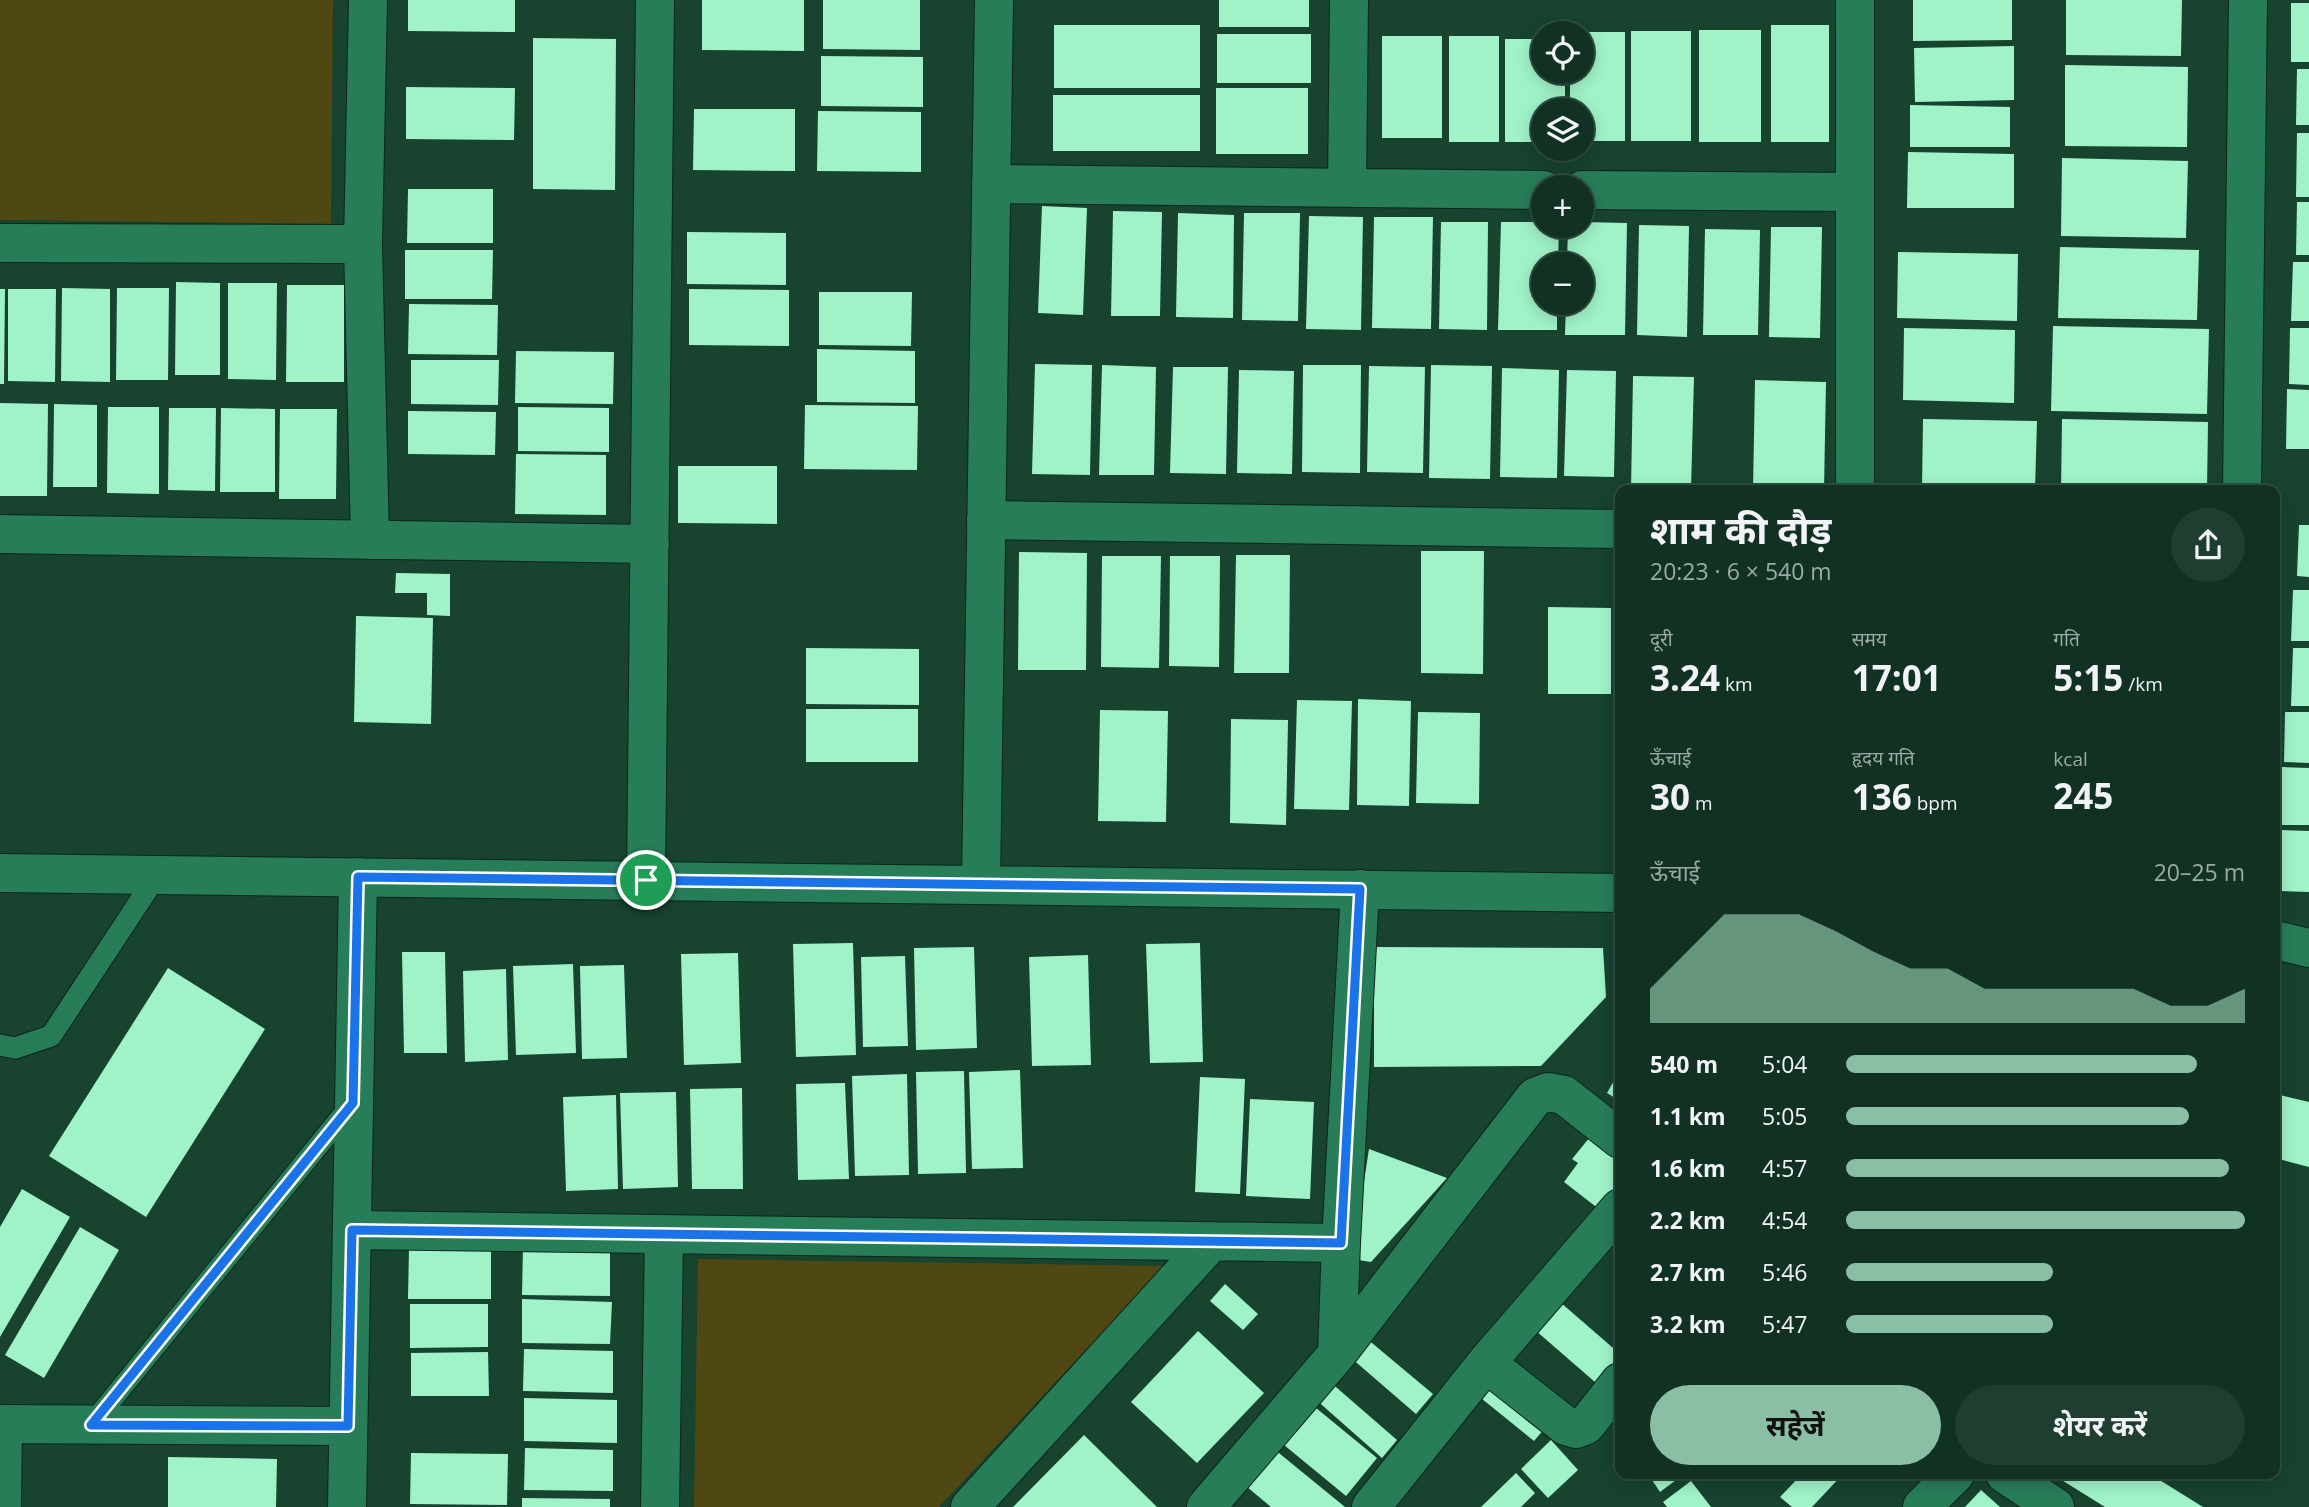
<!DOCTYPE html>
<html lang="hi">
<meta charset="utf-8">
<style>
body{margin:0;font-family:"Open Sans","Noto Sans Devanagari",sans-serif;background:#1e3e30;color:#f1f3f6;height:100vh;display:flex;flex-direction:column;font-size:26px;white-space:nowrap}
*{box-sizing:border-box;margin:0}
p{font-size:23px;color:#9caaa6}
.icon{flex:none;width:38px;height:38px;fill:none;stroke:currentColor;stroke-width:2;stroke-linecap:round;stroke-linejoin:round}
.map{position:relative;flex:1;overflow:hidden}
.sheet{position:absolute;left:1615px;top:485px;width:665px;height:994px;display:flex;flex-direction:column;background:#113223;border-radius:14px;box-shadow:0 4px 18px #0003,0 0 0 2px #304d41}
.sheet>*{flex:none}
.tools{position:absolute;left:1531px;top:21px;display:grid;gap:14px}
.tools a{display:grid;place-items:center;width:63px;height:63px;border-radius:50%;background:#113223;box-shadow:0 4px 18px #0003,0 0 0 2px #304d41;font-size:35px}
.pin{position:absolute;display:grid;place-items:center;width:60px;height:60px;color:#fff;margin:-30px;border:4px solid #fff;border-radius:50%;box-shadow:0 2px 7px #0007}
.round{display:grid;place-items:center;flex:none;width:74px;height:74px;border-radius:37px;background:#1e3e30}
.headline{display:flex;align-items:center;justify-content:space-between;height:119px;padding:0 35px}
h1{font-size:38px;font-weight:700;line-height:52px}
.stats{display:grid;grid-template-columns:repeat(3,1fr);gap:10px;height:119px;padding:7px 35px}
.stats div{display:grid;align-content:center}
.stats b{font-size:35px;font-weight:700}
.stats small{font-size:19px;font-weight:400}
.stats p{font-size:19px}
.chart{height:196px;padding:14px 35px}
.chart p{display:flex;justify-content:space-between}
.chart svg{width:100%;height:126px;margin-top:7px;fill:#8abfa5;opacity:.7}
.action{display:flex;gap:14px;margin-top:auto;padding:14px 35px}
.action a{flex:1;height:80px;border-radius:42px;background:#8abfa5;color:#111;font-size:28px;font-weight:700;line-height:80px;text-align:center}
.action a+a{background:#1e3e30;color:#f1f3f6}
ul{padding:0 35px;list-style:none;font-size:23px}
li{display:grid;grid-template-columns:112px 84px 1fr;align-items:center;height:52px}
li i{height:18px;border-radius:9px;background:#8abfa5}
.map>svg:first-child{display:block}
.green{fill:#4f4813}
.building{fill:#a0f3c9}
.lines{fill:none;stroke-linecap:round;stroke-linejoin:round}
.lane-casing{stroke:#0c271b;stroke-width:23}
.street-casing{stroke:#0c271b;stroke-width:40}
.secondary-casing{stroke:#0c271b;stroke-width:40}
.lane{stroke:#287d59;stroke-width:21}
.street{stroke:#287d59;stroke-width:38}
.secondary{stroke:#287d59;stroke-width:38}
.route-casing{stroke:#fff;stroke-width:14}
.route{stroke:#1a73e8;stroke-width:9}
</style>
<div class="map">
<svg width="2309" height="1507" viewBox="0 0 2309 1507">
<rect width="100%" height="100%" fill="#17432f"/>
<path class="green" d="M0 0H333L331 224 0 220Z
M698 1259 1164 1266 939 1507H694Z"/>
<path class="building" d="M408 0H515V32L408 31Z
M702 0H804V51L702 50Z
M823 0H920V50L823 49Z
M1219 0H1309V27H1219Z
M1913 0H2012V40L1913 41Z
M2066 0H2182L2181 56 2066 55Z
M2291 3H2309V62H2291Z
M1054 25H1200V88H1054Z
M1771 25H1829V142H1771Z
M1699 30H1761V142H1699Z
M1631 31H1691V141H1631Z
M1582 32H1625V141H1582V110H1570V72H1582Z
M1217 34H1311V83H1217Z
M1382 36H1442V138H1382Z
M1449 36H1499V142H1449Z
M533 38 616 39 615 190 533 189Z
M1505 39H1544V72H1565V110H1544V142H1505Z
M2014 46V100L1915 102 1914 48Z
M821 56 923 57V107L821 106Z
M2065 65 2188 67 2187 147 2065 146Z
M2297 69H2309V125H2296Z
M406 87 515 88 514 140 406 139Z
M1216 88H1308V154H1216Z
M1053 95H1200V151H1053Z
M1910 105 2010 107V147H1910Z
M694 109H795V171L693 170Z
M818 111 921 112V172L817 171Z
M2297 133H2309V197H2296Z
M1908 152 2014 154V208H1907Z
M2062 158 2188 161 2186 238 2061 236Z
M408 189H493V243H407Z
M2297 202H2309V255H2296Z
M1042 206 1087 208 1083 315 1038 313Z
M1113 211 1162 212 1160 316H1111Z
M1178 213 1234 215 1233 318 1176 317Z
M1244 213H1300L1298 321 1242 320Z
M1309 216 1363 217 1361 330 1306 329Z
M1374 217H1433L1431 329 1372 328Z
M1441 222H1488L1487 330 1439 329Z
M1501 222H1544V226H1559L1558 264H1544V303H1557V330H1498Z
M1582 222 1627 223 1625 335H1565L1566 303H1582V264H1567L1568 226H1582Z
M1639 225 1689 226 1687 337 1637 335Z
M1771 227H1822L1820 338 1769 337Z
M1705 229 1760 230 1758 335H1703Z
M687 232 786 233V285L687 284Z
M2060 247 2199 250 2197 320 2058 318Z
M405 250H493L492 299H405Z
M1898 252 2018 254 2017 321 1897 318Z
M2293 262H2309V321H2291Z
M176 282 220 283V375H175Z
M228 283H277L276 380 228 379Z
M287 285H344V382H286Z
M62 288 110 289V382L61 381Z
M117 288H169L168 380H116Z
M0 289H5L4 384H0Z
M8 289H56L55 382 8 381Z
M689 289 789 290V346L689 345Z
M819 292H912L911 346 819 345Z
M409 304 498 305 497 355 408 354Z
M2053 326 2209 329 2207 414 2051 411Z
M1904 328 2015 330 2014 403 1903 400Z
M2290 328H2309V385L2289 384Z
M817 349 915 351V403L817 402Z
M516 351 614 352 613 404 515 403Z
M411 360H499L498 405 411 404Z
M1035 364 1092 365 1090 475 1032 474Z
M1102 365 1156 367 1154 475H1099Z
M1303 365H1361L1360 473 1302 472Z
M1431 365 1492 366 1490 479 1429 478Z
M1369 366 1425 367 1423 473 1367 472Z
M1173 367H1228L1226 474 1170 473Z
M1502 368 1559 370 1557 478 1500 477Z
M1239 370 1294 371 1292 474 1237 473Z
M1567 370 1616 371 1614 477 1564 476Z
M1633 376 1694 377 1691 490H1631Z
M1755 380 1826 382 1824 490H1753Z
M2287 389 2309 390V449H2286Z
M0 403 48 404 47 496H0Z
M54 404 97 405V487H53Z
M805 405 918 406 917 470 804 469Z
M108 407H159V494L107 493Z
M518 407 609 408V452L518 451Z
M169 408H216L215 491 168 490Z
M221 408 275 409V492H220Z
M280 409H337L336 499H279Z
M408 411 496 412 495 455 408 454Z
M1923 419 2037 421 2035 490H1922Z
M2062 419 2208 422 2207 490H2061Z
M516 454 606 455V515L515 514Z
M678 466H777V524L678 523Z
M2299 525H2309V577L2297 576Z
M1421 551H1484L1483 674 1421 673Z
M1019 552 1087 553 1086 670H1018Z
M1236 555H1290L1289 673H1234Z
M1102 556H1161L1159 668 1101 667Z
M1170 556H1220L1219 667 1169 666Z
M396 573 450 574V616L427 615V593H395Z
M2293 590H2309V641H2291Z
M1548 607 1611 608V694H1548Z
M356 616 433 618 431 724 354 722Z
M806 648 919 649V705L806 704Z
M2293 648H2309V706H2291Z
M1358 699 1411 701 1409 806 1357 805Z
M1297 700 1352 701 1349 810 1294 809Z
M806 709H918V762H806Z
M1100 710 1168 711 1166 822 1098 821Z
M1418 712 1480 713 1479 804 1416 803Z
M2285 712H2309V763L2284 762Z
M1231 719 1288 720 1286 825 1230 823Z
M2282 767 2309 768V825H2281Z
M2279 830 2309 831V892L2279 891Z
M853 943 856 1055 796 1057 793 944Z
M1200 943 1203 1062 1150 1063 1146 944Z
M974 947 977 1048 916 1050 914 948Z
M1374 947 1603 948 1606 997 1541 1066 1374 1067Z
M402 952H445L447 1053H404Z
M738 953 741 1063 684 1065 681 954Z
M1088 955 1091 1065 1032 1066 1029 957Z
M905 956 908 1046 863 1047 861 957Z
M573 964 576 1053 516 1055 513 966Z
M624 965 627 1058 582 1059 580 966Z
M168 968 265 1029 146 1217 49 1156Z
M506 969 508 1060 465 1062 463 971Z
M1020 1070 1023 1168 972 1169 969 1072Z
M1620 1070V1101L1607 1093Z
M964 1071 966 1173 918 1174 916 1072Z
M907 1074 909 1175 855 1176 852 1076Z
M1200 1077 1245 1079 1240 1194 1195 1192Z
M845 1083 849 1179 798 1180 796 1084Z
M742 1088 743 1189H692L690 1089Z
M676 1092 678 1187 623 1189 620 1093Z
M2276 1094 2309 1102V1167L2275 1158Z
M616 1095 618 1189 566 1191 563 1097Z
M1250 1099 1314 1102 1310 1199 1246 1196Z
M1590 1137 1620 1151V1192L1604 1213 1564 1182 1578 1163 1572 1159Z
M1369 1149 1447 1178 1371 1262 1352 1259Z
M22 1189 70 1217 0 1337V1227Z
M80 1227 119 1250 44 1378 5 1355Z
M523 1245 610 1247V1296L522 1295Z
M409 1248H491V1299H408Z
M1225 1284 1258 1314 1243 1330 1210 1301Z
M522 1299 612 1302 610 1344 522 1343Z
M1560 1302 1620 1354V1368L1603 1389 1535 1330Z
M410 1304H488V1347L410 1348Z
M1198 1331 1264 1393 1197 1463 1131 1402Z
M1366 1338 1433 1394 1416 1414 1350 1357Z
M524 1349 613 1351V1393L523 1391Z
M488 1352 489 1396H411V1353Z
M1487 1370 1551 1421 1534 1441 1471 1390Z
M1329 1381 1397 1440 1382 1458 1314 1398Z
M524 1398 617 1400V1443L524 1441Z
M1310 1403 1377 1458 1346 1496 1278 1440Z
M1084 1435 1157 1507H1013Z
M1551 1440 1578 1470 1548 1498 1521 1469Z
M1269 1445 1345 1507H1271L1240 1481Z
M525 1448 613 1450V1491L524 1490Z
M411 1453 508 1454 507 1505 410 1504Z
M168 1457 277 1459 276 1507H168Z
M1516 1473 1535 1493 1521 1507H1481Z
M1648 1474H1684L1660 1492Z
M1802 1474H1843L1812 1507H1792L1780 1497Z
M2052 1474H2150L2203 1507H2105Z
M1691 1481 1711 1507H1667L1663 1502Z
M1981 1490 2000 1507H1965Z
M522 1498 610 1499V1507H522Z"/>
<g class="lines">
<g class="lane-casing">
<path id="lane" d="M0 1045 15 1048 51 1036 157 875
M91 1425 352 1104"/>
</g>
<g class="street-casing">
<path id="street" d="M368 0 363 244 370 540
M1855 0V490
M991 184 1544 190
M1347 188 1349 0
M1582 190 1855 192
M0 243 363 244
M2242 490 2248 0
M986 520 1620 529
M0 534 650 544
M646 880 655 0
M352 1230 1341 1243 1360 889
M1337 1354 1535 1097 1548 1092 1564 1095 1620 1139
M1486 1363 1566 1426 1576 1429 1586 1425 1620 1382
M0 1424 348 1426
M2005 1474 2055 1507
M2 1507 3 1424
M347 1507 358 877
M660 1507 664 1234
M970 1507 1212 1241
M1206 1507 1337 1354 1341 1243
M1371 1507 1486 1363 1620 1208
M1922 1507 1955 1474"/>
</g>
<g class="secondary-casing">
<path id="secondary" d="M0 873 1620 893
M981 884 994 0
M2275 940 2309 948"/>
</g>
<use href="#lane" class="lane"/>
<use href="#street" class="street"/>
<use href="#secondary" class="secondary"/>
</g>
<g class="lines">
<g class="route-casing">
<path id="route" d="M358 877 1360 889 1341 1243 352 1230 348 1426 91 1425 353 1103Z"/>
</g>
<use href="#route" class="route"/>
</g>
</svg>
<div class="tools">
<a><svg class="icon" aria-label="locate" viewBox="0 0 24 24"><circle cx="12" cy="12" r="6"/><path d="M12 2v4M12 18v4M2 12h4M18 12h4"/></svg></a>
<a><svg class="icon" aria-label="layers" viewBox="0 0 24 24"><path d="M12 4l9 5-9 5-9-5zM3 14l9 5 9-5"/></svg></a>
<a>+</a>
<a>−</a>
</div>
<div class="pin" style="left:646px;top:880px;background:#1e9e55"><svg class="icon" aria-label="arrive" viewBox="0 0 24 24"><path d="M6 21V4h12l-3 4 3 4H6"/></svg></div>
<section class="sheet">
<div class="headline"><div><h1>शाम की दौड़</h1><p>20:23 · 6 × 540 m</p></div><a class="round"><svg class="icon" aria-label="share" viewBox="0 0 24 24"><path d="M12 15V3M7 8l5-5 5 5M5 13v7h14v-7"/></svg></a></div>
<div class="stats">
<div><p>दूरी</p><b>3.24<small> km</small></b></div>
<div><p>समय</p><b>17:01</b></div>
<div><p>गति</p><b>5:15<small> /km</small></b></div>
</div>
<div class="stats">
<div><p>ऊँचाई</p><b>30<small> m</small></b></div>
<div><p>हृदय गति</p><b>136<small> bpm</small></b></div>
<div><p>kcal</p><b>245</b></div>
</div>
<div class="chart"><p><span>ऊँचाई</span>20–25 m</p>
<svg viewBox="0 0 160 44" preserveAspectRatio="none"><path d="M0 44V32L10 19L20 6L30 6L40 6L50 12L60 19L70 25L80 25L90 32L100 32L110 32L120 32L130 32L140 38L150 38L160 32V44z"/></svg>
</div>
<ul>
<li><b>540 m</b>5:04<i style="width:88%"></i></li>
<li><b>1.1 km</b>5:05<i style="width:86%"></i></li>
<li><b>1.6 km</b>4:57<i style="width:96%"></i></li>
<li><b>2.2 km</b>4:54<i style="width:100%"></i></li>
<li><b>2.7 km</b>5:46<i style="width:52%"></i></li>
<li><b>3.2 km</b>5:47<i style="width:52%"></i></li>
</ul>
<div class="action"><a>सहेजें</a><a>शेयर करें</a></div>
</section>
</div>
